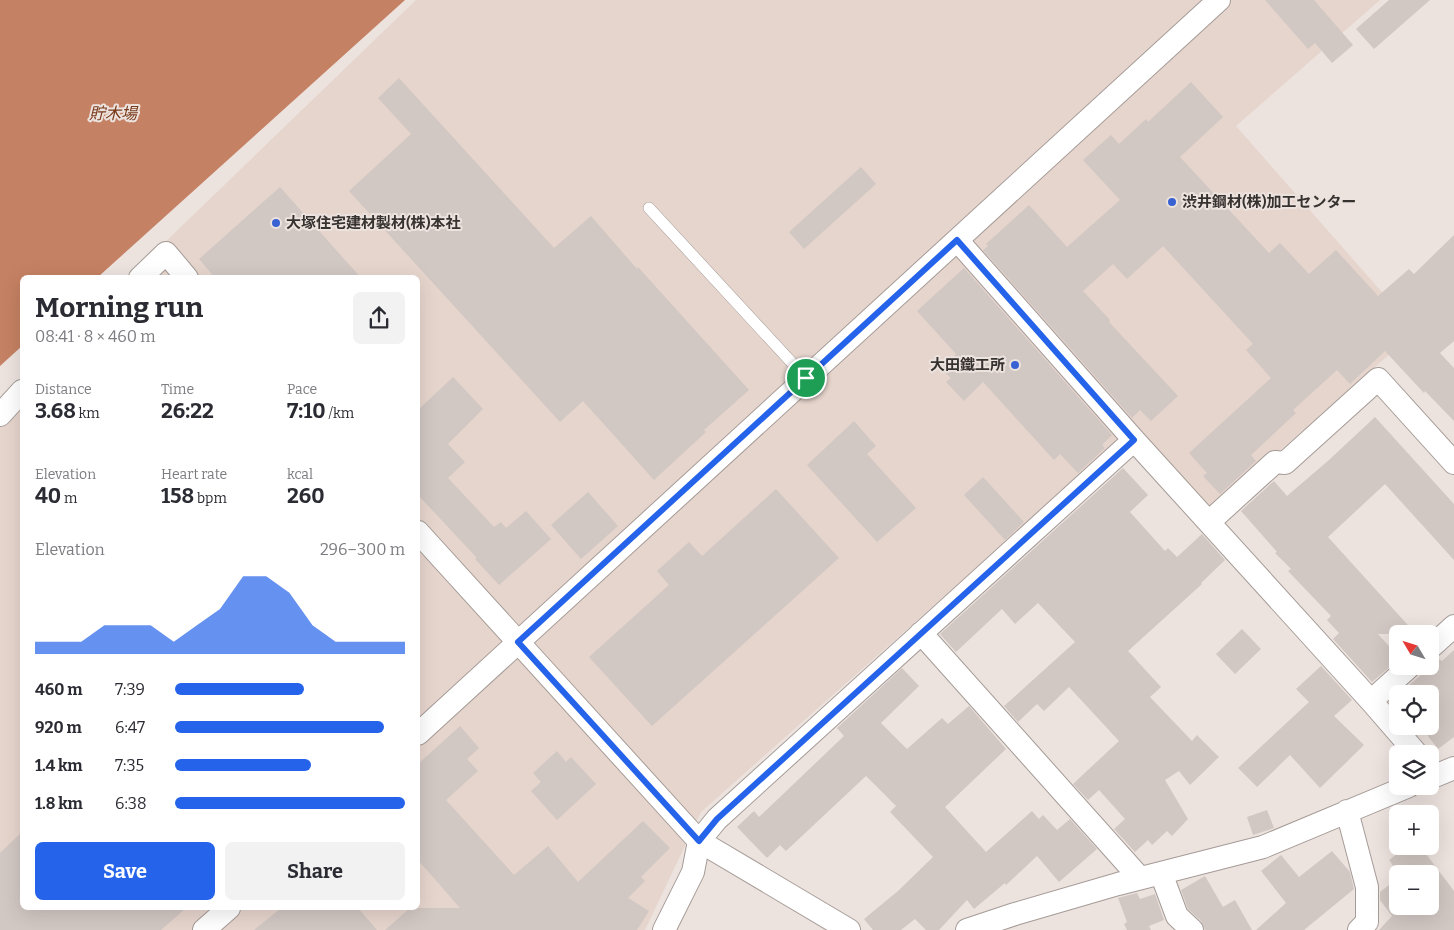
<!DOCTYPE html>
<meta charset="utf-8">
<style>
body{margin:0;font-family:Bitter,"Noto Sans JP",serif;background:#f2f2f3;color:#2b2b33;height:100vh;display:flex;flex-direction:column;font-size:19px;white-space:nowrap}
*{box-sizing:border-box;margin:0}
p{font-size:16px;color:#7c7c81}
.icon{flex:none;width:28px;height:28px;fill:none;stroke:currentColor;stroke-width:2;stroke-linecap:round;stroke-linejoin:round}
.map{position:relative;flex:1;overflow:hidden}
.panel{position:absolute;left:20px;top:275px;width:400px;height:635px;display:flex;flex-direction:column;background:#fff;border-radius:8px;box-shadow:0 5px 20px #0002}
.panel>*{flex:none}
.needle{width:32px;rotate:308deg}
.buttons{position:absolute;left:1389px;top:625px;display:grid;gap:10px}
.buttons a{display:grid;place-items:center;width:50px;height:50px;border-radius:8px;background:#fff;box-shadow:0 5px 20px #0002;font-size:25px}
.pin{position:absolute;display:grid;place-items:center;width:42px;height:42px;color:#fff;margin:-21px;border:2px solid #fff;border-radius:50%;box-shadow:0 1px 5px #0007}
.round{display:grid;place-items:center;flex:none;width:52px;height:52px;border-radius:8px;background:#f2f2f3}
.summary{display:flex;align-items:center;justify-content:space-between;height:85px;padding:0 15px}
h1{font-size:28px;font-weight:700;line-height:38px}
.stats{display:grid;grid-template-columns:repeat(3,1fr);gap:8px;height:85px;padding:5px 15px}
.stats div{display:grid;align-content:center}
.stats b{font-size:21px;font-weight:700}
.stats small{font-size:14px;font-weight:400}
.stats p{font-size:14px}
.chart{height:140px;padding:10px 15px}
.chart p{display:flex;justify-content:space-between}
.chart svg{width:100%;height:90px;margin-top:5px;fill:#2563eb;opacity:.7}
.primary-button{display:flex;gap:10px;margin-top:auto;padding:10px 15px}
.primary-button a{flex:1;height:58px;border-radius:8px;background:#2563eb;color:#fff;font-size:20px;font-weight:700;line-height:58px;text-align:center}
.primary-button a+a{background:#f2f2f3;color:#2b2b33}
ul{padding:0 15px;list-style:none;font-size:16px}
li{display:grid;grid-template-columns:80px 60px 1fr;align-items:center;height:38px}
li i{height:12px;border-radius:6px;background:#2563eb}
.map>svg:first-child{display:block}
.built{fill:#e6d5cd}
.water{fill:#c58163}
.building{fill:#d1c7c3}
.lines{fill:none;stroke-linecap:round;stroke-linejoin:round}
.lane-casing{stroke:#a59b97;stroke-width:12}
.street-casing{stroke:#a59b97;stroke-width:24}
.lane{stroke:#fff;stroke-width:11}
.street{stroke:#fff;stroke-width:22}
.route-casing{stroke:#fff;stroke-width:10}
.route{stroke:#2563eb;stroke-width:6}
.poi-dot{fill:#3861d2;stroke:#ece2de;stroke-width:2}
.labels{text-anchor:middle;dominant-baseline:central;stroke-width:4;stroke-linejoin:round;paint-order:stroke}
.poi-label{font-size:15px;font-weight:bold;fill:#363230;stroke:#ece2de;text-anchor:start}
.water-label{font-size:16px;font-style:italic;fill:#793919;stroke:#ece2de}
</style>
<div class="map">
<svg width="1454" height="930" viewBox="0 0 1454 930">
<rect width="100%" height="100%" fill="#ece2de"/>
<path class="built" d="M416 0H1380L1236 126 1416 331 1213 509 1136 426 701 812 645 930H0V402L22 380V908H418V278L129 277Z"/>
<path class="water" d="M0 0H405L98 277 22 278V346L0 366Z"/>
<path class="building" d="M1265 0H1314L1353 45 1332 63 1315 43 1308 49Z
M1389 0H1430L1374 49 1356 29Z
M399 78 554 248 591 216 637 269 638 267 749 390 704 430 706 432 654 480 583 401 560 422 349 191 411 134 378 98Z
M1191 82 1223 117 1180 157 1269 253 1280 243 1309 274 1336 250 1378 296 1409 269 1414 274 1454 235V341L1440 353 1454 368V421L1425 391 1424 393 1385 351 1350 384 1337 370 1293 410 1296 413 1251 455 1256 461 1220 494 1203 476 1207 473 1189 453 1271 378 1246 350 1253 344 1163 246 1127 279 1113 264 1083 291 1110 320 1109 322 1178 396 1151 421 1140 410 1132 418 983 250 988 246 986 244 1029 205 1067 247 1120 200 1083 160 1111 135 1119 144 1146 119 1148 122Z
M861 167 876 184 804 249 789 232Z
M280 187 361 278H215L199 259Z
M964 268 1112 435 1102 445 1105 448 1078 473 1060 454 1054 460 983 382 964 401 946 382 951 378 941 369 956 354 917 311Z
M453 377 483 409 448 444 465 462 448 478 494 527 501 522 506 528 526 511 551 539 499 585 475 559 477 558 418 495V410Z
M1375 417 1454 504V560L1385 484 1328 537 1416 634H1378L1398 656V660L1372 682 1333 639 1339 633 1327 620 1331 616 1288 571 1291 569 1275 553 1277 552 1241 511 1274 481 1287 496 1329 460Z
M854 421 876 446 867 454 916 508 877 542 807 465Z
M1123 468 1148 495 1130 512 1165 551 1168 548 1177 557 1202 534 1225 560 1201 583 1202 584 1128 651 1161 687 1150 697 1192 741 1197 735 1219 757 1190 785 1179 771 1165 780 1188 819 1172 836 1167 831 1152 845 1148 840 1135 852 1114 829 1125 819 1099 790 1088 800 1073 784 1119 741 1069 687 1044 711 1037 704 1018 722 1004 706 1075 642 1038 603 1015 624 1002 609 956 652 940 634Z
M983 477 1024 522 1005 540 964 495Z
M776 489 839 558 652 726 589 657 669 585 657 571 689 542 702 556Z
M588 492 618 526 581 559 551 525Z
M1242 629 1261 649 1235 674 1216 654Z
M1454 650V737L1438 749 1420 726H1430V694H1399L1439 659 1442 661Z
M1321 666 1352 700 1334 716 1364 745 1320 788 1290 755 1257 787 1238 768 1309 702 1296 689Z
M902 668 919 686 881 723 907 749 942 718 948 724 969 706 1006 749 945 807 986 852 1032 811 1039 819 1043 815 1057 830 1070 819 1097 849 1059 882 1037 856 1006 885 1005 883 974 909 967 900 939 930H926L915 919 901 930H873L864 919 898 891 933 857 890 812 896 806 866 776 786 851 780 845 767 858 737 827 754 811 759 817 844 736 837 728Z
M460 726 479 748 467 759 478 771 446 800 514 875 548 846 578 882 643 821 670 848 641 877 645 881 628 898 649 911 637 930H385L410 908H460L418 860V764Z
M557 751 566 762 571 757 596 784 557 820 531 791 541 782 533 773Z
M1267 810 1274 828 1253 835 1247 817Z
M22 832V908H186L161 930H0V853Z
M1407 846H1420L1454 891V930H1379L1392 916 1380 900V892L1398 878V906H1430V874H1399L1389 860Z
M1332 851 1350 872 1354 889 1304 930H1256L1286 903 1261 871 1281 855 1299 877Z
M1205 876 1223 907 1235 900 1252 930H1205L1201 921 1188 909 1181 890Z
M1137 893 1140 899 1155 894 1164 920 1149 926 1151 930H1127L1124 924 1127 922 1118 898Z
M281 908H358L377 930H254Z"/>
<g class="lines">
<g class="lane-casing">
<path id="lane" d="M649 208 806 378"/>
</g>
<g class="street-casing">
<path id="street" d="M957 240 1134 440 1371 701 1417 754
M140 278 166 253 187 278
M0 415 22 391
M1209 522 1275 462 1285 463 1378 379 1454 463
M418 532 699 841 849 930
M921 633 1140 878
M1430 648 1454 626
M1371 701 1410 666
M418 734 1219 0
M1430 778 1454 768
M1347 811 1367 887V922L1359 930
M1161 873 1177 916 1192 930
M204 930 229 908
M664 930 693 872 699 841 717 819 1134 440
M967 930 1015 914 1118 884 1263 847 1409 786"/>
</g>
<use href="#lane" class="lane"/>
<use href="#street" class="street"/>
</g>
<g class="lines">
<g class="route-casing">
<path id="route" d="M957 240 1134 440 717 819 699 841 518 642Z"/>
</g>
<use href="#route" class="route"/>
</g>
<g class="poi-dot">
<circle cx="1172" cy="202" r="5"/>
<circle cx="276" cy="223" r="5"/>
<circle cx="1015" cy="365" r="5"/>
</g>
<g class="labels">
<g class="poi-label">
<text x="1182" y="202">渋井鋼材(株)加工センター</text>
<text x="286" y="223">大塚住宅建材製材(株)本社</text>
<text x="1005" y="365" text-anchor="end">大田鐵工所</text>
</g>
<g class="water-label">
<text x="113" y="113">貯木場</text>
</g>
</g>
</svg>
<div class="buttons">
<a><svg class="needle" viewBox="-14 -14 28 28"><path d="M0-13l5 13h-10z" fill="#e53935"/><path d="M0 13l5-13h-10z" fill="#7c7c81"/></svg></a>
<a><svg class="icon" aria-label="locate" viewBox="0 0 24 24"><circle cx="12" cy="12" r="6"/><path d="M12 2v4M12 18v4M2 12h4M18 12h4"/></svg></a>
<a><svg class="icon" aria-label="layers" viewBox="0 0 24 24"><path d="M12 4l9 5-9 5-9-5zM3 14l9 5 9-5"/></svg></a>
<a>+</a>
<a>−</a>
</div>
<div class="pin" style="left:806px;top:378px;background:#1e9e55"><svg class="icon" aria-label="arrive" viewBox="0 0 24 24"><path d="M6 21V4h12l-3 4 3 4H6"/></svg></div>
<section class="panel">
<div class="summary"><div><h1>Morning run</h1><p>08:41 · 8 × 460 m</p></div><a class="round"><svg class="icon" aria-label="share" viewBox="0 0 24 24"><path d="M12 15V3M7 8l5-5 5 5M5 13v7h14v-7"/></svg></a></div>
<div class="stats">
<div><p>Distance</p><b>3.68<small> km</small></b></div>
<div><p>Time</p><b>26:22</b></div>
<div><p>Pace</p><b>7:10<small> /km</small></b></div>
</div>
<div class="stats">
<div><p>Elevation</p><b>40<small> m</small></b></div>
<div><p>Heart rate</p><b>158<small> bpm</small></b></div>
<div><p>kcal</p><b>260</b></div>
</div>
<div class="chart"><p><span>Elevation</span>296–300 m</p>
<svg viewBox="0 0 160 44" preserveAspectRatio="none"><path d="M0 44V38L10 38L20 38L30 30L40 30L50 30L60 38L70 30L80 22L90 6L100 6L110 14L120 30L130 38L140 38L150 38L160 38V44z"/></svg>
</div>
<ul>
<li><b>460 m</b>7:39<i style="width:56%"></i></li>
<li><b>920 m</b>6:47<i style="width:91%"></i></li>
<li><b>1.4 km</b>7:35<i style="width:59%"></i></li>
<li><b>1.8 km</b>6:38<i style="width:100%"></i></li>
</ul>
<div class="primary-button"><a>Save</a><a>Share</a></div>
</section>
</div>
